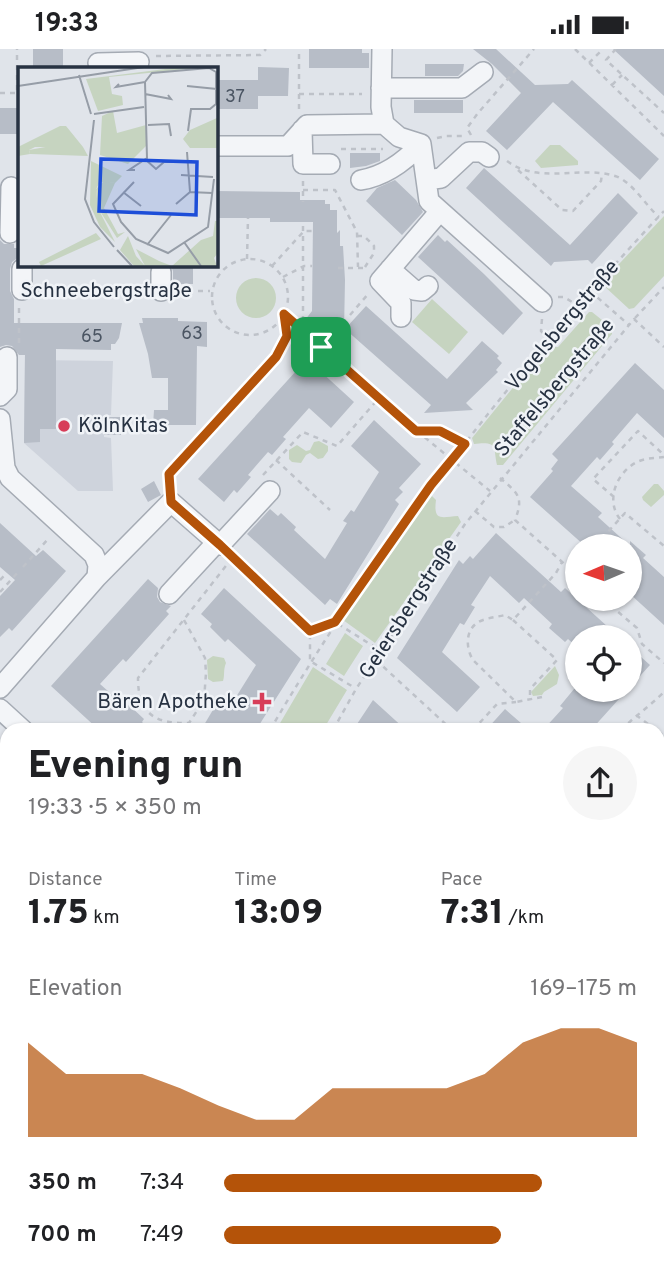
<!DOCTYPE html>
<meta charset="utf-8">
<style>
body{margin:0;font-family:Overpass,sans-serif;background:#f6f6f6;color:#202124;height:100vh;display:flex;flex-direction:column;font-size:26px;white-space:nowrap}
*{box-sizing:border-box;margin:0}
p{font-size:23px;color:#757577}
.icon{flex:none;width:38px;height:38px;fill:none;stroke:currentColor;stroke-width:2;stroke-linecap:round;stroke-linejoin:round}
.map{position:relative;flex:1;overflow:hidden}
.side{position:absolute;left:0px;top:674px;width:665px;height:555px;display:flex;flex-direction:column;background:#fff;border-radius:21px 21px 0 0;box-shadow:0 2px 5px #0004}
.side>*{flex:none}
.needle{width:46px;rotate:268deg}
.tools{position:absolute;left:565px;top:485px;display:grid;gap:14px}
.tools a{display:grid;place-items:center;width:77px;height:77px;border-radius:50%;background:#fff;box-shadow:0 2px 5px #0004;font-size:35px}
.pin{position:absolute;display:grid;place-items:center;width:60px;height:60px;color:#fff;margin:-30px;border-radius:14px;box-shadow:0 4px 10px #0006}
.round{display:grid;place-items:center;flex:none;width:74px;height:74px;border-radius:37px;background:#f6f6f6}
.overview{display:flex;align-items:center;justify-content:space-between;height:119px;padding:0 28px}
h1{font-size:38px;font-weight:800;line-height:52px}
.metrics{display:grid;grid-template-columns:repeat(3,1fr);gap:10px;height:119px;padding:7px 28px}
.metrics div{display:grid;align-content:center}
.metrics b{font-size:35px;font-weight:800}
.metrics small{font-size:19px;font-weight:400}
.metrics p{font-size:19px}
.chart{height:196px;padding:14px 28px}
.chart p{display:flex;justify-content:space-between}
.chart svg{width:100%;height:126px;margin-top:7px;fill:#b45309;opacity:.7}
ul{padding:0 28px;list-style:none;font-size:23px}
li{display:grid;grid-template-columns:112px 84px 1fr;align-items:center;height:52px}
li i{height:18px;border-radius:9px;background:#b45309}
.status{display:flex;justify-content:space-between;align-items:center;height:49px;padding:0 35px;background:#fff;direction:ltr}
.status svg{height:19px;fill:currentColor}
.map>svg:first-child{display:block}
.built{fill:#ced3dc}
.green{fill:#c6d4c0}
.forest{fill:url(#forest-crowns)}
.building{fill:#b7bdc7}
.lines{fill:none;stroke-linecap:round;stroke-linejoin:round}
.minor-casing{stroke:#a5abb4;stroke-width:22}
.path{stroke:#bec2c9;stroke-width:2.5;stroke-dasharray:5 5;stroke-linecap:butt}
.minor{stroke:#f3f5f8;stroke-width:19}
.rail-casing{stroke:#788495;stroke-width:8}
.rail{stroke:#f0f3f7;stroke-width:5;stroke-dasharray:16;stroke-linecap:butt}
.route-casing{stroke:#fff;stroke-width:14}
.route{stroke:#b45309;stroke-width:9}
.poi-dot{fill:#d73d59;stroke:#f0f3f7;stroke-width:2.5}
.labels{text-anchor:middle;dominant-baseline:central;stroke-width:5;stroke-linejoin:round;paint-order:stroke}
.number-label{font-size:18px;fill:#4b5563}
.street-label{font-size:21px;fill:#273242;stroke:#f0f3f7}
.poi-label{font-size:21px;fill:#273242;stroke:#f0f3f7;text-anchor:start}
.inset-road{fill:none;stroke:#969da7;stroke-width:2}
.view{fill:#1d4ed8;fill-opacity:0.15;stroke:#1d4ed8;stroke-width:3.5}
.inset-edge{fill:none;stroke:#273242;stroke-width:3.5}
</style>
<div class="status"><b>19:33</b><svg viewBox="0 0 49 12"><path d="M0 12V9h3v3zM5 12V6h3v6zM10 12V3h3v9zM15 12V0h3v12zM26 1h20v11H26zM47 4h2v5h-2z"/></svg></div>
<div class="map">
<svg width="664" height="1228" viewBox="0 0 664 1228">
<defs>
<pattern id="forest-crowns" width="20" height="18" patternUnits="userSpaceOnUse" patternTransform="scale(1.75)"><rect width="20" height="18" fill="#c6d4c0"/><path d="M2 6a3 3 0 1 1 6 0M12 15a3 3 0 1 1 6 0" fill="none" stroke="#aab6a6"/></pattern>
</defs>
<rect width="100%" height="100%" fill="#e0e4ea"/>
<path class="built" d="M25 300 33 311 113 312 111 366H104V388L111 389 113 442H78L24 394Z"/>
<path class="green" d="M550 96H560L578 112V116L541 119 535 112Z
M664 167V227L634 259 629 260 603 236 604 231Z
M236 249a20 20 0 1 1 40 0a20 20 0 1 1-40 0Z
M432 250 468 283 449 305 412 273Z
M589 263H592L612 279V285L503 416H497C493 399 499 392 474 395L472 389 546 298H558Z
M319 392 328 397V402L323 409 318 410 310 404 306 406 301 414 292 413 289 410V401L297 396 306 402 310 401 314 393Z
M654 435H658L664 442V446L651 458 643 451 642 448Z
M432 447 436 451C433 473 442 468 458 467L461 473 375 594 343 571 426 450Z
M345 584 363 597 344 627 326 615Z
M213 607 224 609 226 614C223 621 225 626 223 632L213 633 208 630 207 611Z
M555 617 559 626 557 635 544 643 542 646 533 647 531 643Z
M313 618 347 641 323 681H276Z
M3 744 7 770V826L0 827V745Z
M664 1153V1214L658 1217V1155Z
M289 1222H647L632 1228H294Z"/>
<path class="forest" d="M0 856 7 859V1033L0 1056Z
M82 1222H289L294 1228H80Z"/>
<path class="building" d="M33 0H63V19H33Z
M309 0H362V4H369V19H309Z
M473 0H496L535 36 568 35 572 31 659 110 640 131 553 53 507 101 486 82 521 44 492 15Z
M613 0H664V47Z
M425 15H464L463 22 458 27H425Z
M258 18 289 19 288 47H258V60H215V36H217V31H258Z
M414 51H463V64H414Z
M0 59H19V85H0Z
M350 104H380V112L366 117 350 119Z
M484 119 570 196 618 144 638 164 592 215 588 211 554 213 551 217 466 139Z
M395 131 416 151 423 163 402 186 366 152 377 139Z
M215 142 300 143V151H325V155H330V161H337V184L340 181V197H343L345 231 344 282 336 290 319 275 305 271 312 262 313 173H270V169H215Z
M438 186 445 193 447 191 484 225 523 264 503 286 418 208Z
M0 191 4 195H14V199H19V208L12 213 10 220V242L14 250V274H122L119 289 115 295H111V301L56 300V380H40V393L24 394 25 306H19L12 297 6 296 0 298Z
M170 215H193V235H173V222Z
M366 257 447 330 482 292 499 307 497 309 502 314 496 321 498 323 466 354 473 361 424 364 431 356 345 280Z
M142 269H178V272L207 273V298L197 297 196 376H153L154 361H168V329H152L148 305 139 274H143Z
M307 310 354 353 331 379 309 359 283 388 286 390 272 406 268 403 248 426 251 428 237 444 234 441 224 453 198 430Z
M635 314 664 341V389L637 364 612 393 614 395 600 411 597 408 571 437 602 464 598 468 630 497H585L530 448 553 422 551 420 558 411 552 405Z
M104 368H120L121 386H104Z
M374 371 421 415 399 439 403 443 395 451 399 455 337 555 330 550 325 556 247 485 270 460 278 467 281 464 296 478 294 481 325 510 347 474 343 472 351 461 354 463 379 423 351 397Z
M154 432 161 446 148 453 141 440Z
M0 474 36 507 43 501 66 522 12 582 9 579 0 588V547L15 531 0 518Z
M496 484 561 543 565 539 619 588H578V599L568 590 565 593 549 579 552 575 524 549 519 554 490 527 471 556 475 558 464 576 460 574 442 603 480 638 457 663 397 609 459 511 463 515 470 507 473 510Z
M630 492 646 506 643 509 664 528V576L630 545Z
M148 530 158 539 157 548 160 553 171 557 166 562 169 565 126 613 123 610 100 635 126 658 129 656 144 670 142 673 150 681H99L51 637Z
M224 539 301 610 256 681H201L220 649 231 656 256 616 228 590 225 593 210 578 212 575 201 565Z
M630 598 650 616 630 638Z
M574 640H628L591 681H543L563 659 560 657Z
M373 651 406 681H353Z
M505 660 529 681H486Z"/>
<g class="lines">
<g class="minor-casing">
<path id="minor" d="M382 0 381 58 384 75 399 88 421 95
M98 14 139 13
M381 39H462L483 23
M302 81 303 115H330
M421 95 429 152 542 253
M215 97H288L307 76 384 75
M361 131C385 127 405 112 421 95
M427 131 441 129 469 103H482L489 108
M10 184 11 138
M390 220 414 241 422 242 428 237
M161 223V242
M22 241V220
M401 268V254L380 232 440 162
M0 347 7 340V308
M0 370 5 419 10 429 94 506 98 516 97 528 0 639
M97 528 171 453 220 496 270 442
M169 545 217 493
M0 660 23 681
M658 972 664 978
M659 1008 664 1018"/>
</g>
<path class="path" d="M575 0 664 87
M616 0 606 11 664 64
M156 7 260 6 266 0
M589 14 603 0
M612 36 622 26
M0 44H17V0
M299 45H362
M299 60V0
M471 86 467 79 478 64 534 0
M437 89 446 87H462
M341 100H383
M507 112C539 136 580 116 615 127 632 132 646 157 659 168
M518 121 562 161 573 162 601 132 602 125
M303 132V153
M303 141H335L357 183 358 218
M357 187H364L374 197V204L365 218
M212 248a38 38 0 1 1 76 0a38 38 0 1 1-76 0Z
M247 210 248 169
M272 217 304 182H313
M338 219H366
M283 228 304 217H312
M38 241 144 242
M178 242H210
M590 242 629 276
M558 248H564L577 256
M284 266 416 382 440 381 464 395
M350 266 369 244
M635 269 664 238
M542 270 541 282 549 290
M303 282V173
M19 294V259
M321 298 331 286
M417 382 490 442
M276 411 330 461
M263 426 303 383 337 397 379 349
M500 429C518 444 524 448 515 471L578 527
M169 434 168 425 276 308 287 287 284 266
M614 448 593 430 638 382 664 406
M475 462 494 478H504L515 471
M620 470C605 451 617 423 637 413 645 409 655 409 664 408
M595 497 625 464 664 497
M233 508 310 582V612L355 639
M23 518 49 489
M572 522 578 516
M0 531 7 524
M0 543 20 521
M603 550 637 579 642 595 664 614
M184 571 205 609 206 624 204 651 189 674C155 675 138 665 138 629L229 513
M513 571 557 611 530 640V650
M310 582 335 573 381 602
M376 611 452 681
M542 648 516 653 473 611C466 600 465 582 477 574 484 569 497 568 505 566L513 571 556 524 562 513
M636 666 656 681
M270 681C380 493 515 321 664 162
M333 681 356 640 465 475 634 270 664 298
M473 681 497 655 516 653
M621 681C635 667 650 657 664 643
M658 682 664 687
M658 777 664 778
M664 870V879
M0 1126 7 1105
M658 1171 664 1169
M254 1222 257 1228
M297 1222 303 1228
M32 1228 34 1222
M64 1228 66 1222
M205 1228 208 1222
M525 1228 549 1224 553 1222
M545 1228 548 1222"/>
<use href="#minor" class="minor"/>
<g class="rail-casing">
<path id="rail" d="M41 1228 44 1222
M54 1228 56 1222"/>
</g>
<use href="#rail" class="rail"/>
</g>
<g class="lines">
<g class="route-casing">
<path id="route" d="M284 265 416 382H440L465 395 431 436 335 573 310 582 220 496 171 453 169 425 276 308 287 287Z"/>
</g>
<use href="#route" class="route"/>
</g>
<g class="poi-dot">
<circle cx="64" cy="377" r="7"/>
<path d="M258.5 642.5h7v7h7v7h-7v7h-7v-7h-7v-7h7z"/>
</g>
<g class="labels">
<g class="number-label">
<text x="235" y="48">37</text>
<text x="192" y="285">63</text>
<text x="92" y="288">65</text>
</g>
<g class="street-label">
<text x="106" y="242">Schneebergstraße</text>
<text transform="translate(563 277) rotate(-50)">Vogelsbergstraße</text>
<text transform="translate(555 339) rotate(-50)">Staffelsbergstraße</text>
<text transform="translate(409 560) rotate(-57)">Geiersbergstraße</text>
</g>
<g class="poi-label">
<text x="78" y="377">KölnKitas</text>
<text x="248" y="653" text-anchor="end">Bären Apotheke</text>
</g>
</g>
<g transform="translate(18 18)">
<rect width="200" height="200" fill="#e0e4ea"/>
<path d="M163 0H189L91 10 94 27 104 29 105 38 80 44 68 12ZM33 79 65 80 70 89 12 87 11 83ZM86 114 97 116 86 141 100 167 107 165 99 171 80 141 78 122ZM197 154H199V187L196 191 199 199H154L183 173 195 169ZM110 169 118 189 127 199H116L102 183Z" fill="#c6d4c0"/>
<path d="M95 44 99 66 128 58V79L110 97 82 88 84 49ZM199 51V81H172L165 72 172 63ZM42 59H48L65 80H17L11 83 12 87 0 89V80ZM73 94 104 109 97 116 82 115 78 122 80 141 97 175 82 160 72 138ZM78 166 83 172 23 199 21 195ZM118 182 141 194 154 199H127Z" fill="#c6d4c0"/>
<path class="inset-road" d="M61 8 73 47M101 17 98 20 127 15M0 19 126 0M169 19 199 22M127 27 153 32 150 28M76 47 126 40M76 53 67 132 76 155 96 180M130 58 151 57 153 69M169 85 172 125M128 93 138 102 146 95H155M117 103H111L129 91 127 15 134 6 191 1 198 5V37L192 42H173L170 64M163 108 195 110M116 115 95 137 103 155 118 172 150 186 190 160 196 112M105 125 123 139M158 137 172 125 194 126M166 175 183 199M129 178 153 148M99 183 114 199"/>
<path class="view" d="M83 92 179 95 178 148 81 144Z"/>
<rect width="200" height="200" class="inset-edge"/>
</g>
</svg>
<div class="tools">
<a><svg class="needle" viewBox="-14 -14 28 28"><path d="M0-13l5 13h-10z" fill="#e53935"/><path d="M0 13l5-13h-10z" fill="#757577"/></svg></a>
<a><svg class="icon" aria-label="locate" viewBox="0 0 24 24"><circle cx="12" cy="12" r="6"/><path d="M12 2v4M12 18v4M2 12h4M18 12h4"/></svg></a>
</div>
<div class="pin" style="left:321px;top:298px;background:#1e9e55"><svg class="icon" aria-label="arrive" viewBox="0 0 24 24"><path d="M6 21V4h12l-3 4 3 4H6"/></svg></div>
<section class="side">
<div class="overview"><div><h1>Evening run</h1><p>19:33 · 5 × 350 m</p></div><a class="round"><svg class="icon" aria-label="share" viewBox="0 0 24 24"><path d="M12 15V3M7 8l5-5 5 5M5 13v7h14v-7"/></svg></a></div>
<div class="metrics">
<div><p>Distance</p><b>1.75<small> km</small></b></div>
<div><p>Time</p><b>13:09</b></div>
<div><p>Pace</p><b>7:31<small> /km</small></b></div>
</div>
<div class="chart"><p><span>Elevation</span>169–175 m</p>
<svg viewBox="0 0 160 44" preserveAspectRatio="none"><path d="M0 44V11L10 22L20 22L30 22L40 27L50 33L60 38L70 38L80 27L90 27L100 27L110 27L120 22L130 11L140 6L150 6L160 11V44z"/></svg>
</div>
<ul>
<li><b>350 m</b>7:34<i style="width:77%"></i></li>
<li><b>700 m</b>7:49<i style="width:67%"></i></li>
</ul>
</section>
</div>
